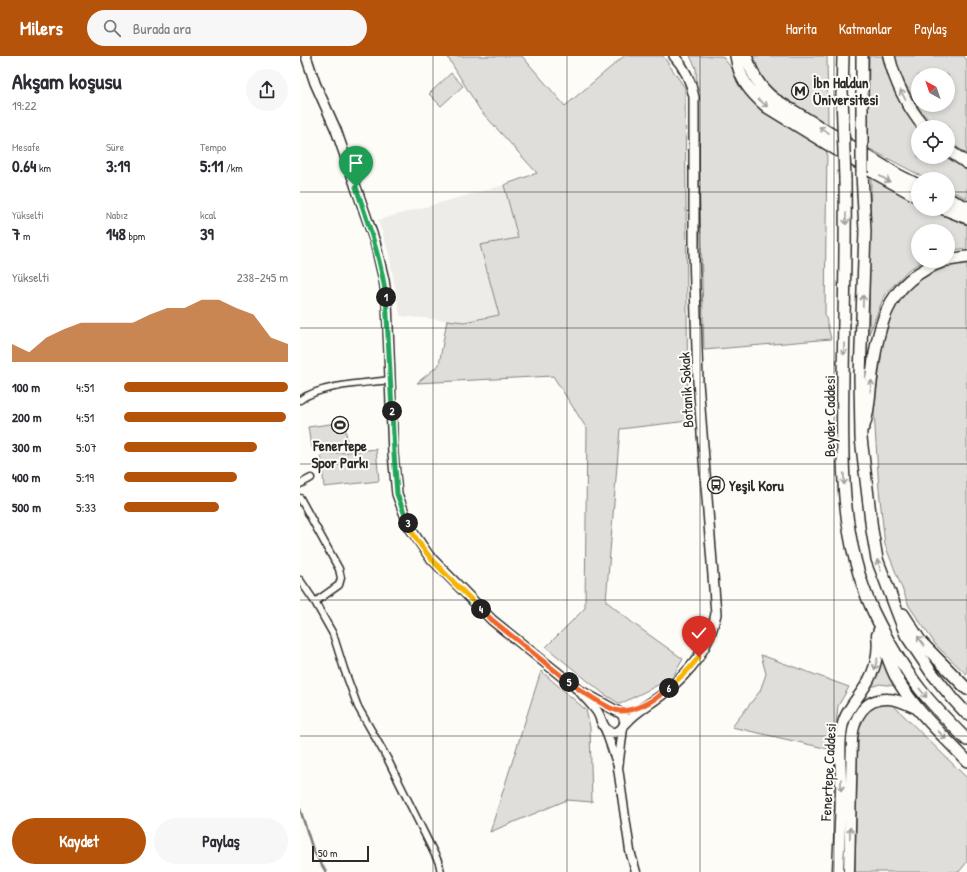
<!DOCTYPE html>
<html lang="tr">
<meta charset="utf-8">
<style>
body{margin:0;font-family:"Patrick Hand",sans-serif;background:#f7f7f7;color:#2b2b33;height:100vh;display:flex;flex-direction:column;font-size:15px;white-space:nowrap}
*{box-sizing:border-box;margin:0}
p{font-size:13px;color:#7c7c81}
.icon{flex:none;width:22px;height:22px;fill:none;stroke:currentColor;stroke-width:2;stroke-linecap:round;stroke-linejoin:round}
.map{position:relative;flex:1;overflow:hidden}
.panel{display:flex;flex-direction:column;background:#fff;width:300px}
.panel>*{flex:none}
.needle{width:26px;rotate:320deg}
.buttons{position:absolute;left:611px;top:12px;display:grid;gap:8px}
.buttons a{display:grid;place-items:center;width:44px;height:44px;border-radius:50%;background:#fff;box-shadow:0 2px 6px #0003;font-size:20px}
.scale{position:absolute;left:12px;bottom:10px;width:57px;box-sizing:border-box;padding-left:4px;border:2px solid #2b2b2b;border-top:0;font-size:11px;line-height:14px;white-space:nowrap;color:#2b2b2b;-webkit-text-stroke:3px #fdfcf7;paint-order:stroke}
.pin{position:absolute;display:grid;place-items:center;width:34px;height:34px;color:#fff;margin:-41px -17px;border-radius:50% 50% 50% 0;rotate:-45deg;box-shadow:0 0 4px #0007}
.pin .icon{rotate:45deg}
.km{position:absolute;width:20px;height:20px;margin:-10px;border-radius:50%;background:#222;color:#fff;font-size:11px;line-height:20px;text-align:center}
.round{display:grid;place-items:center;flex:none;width:42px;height:42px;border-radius:21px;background:#f7f7f7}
.headline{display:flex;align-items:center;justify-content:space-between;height:68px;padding:0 12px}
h1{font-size:22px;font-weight:700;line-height:30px}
.metrics{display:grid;grid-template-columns:repeat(3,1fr);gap:6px;height:68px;padding:4px 12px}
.metrics div{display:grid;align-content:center}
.metrics b{font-size:17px;font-weight:700}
.metrics small{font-size:11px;font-weight:400}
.metrics p{font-size:11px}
.chart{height:112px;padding:8px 12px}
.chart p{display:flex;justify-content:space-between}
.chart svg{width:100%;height:72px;margin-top:4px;fill:#b45309;opacity:.7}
.button{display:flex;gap:8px;margin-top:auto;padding:8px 12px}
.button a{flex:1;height:46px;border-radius:24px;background:#b45309;color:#fff;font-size:16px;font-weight:700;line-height:46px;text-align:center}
.button a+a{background:#f7f7f7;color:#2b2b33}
ul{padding:0 12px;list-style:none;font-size:13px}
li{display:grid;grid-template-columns:64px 48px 1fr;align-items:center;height:30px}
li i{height:10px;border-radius:5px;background:#b45309}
header{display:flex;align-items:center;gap:24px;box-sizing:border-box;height:56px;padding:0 20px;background:#b45309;color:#fff}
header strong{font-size:19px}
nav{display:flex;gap:22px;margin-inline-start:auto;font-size:14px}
.search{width:280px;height:36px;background:#f7f7f7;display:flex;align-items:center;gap:10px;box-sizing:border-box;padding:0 14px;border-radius:22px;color:#7c7c81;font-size:15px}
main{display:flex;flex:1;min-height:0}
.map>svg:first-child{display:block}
.built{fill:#edece8}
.green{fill:#dfdeda;stroke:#858482;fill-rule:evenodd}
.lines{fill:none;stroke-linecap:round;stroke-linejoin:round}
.stream{stroke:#7e7d7b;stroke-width:2.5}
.minor-casing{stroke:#2b2b2b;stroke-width:9}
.tertiary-casing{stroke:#2b2b2b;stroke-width:11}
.secondary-casing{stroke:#2b2b2b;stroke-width:12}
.primary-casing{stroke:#2b2b2b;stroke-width:13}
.trunk-casing{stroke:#2b2b2b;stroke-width:14}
.minor{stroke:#fdfcf7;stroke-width:6}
.tertiary{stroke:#fdfcf7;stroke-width:8}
.secondary{stroke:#fdfcf7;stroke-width:9}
.primary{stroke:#fdfcf7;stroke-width:10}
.trunk{stroke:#fdfcf7;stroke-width:11}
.trunk-bridge-casing{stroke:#2b2b2b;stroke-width:14;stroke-linecap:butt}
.trunk-bridge{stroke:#fdfcf7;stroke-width:11}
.oneway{stroke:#9e9e9b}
.split-1-casing{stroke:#fff;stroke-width:8}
.split-2-casing{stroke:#fff;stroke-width:8}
.split-3-casing{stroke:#fff;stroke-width:8}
.split-4-casing{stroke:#fff;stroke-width:8}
.split-5-casing{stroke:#fff;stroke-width:8}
.split-6-casing{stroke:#fff;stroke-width:8}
.split-7-casing{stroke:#fff;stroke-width:8}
.split-1{stroke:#22a559;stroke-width:5}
.split-2{stroke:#22a559;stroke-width:5}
.split-3{stroke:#22a559;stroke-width:5}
.split-4{stroke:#f5b400;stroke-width:5}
.split-5{stroke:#f0652b;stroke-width:5}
.split-6{stroke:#f0652b;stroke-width:5}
.split-7{stroke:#f5b400;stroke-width:5}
.grid{fill:none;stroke:#2b2b2b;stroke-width:1;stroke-opacity:0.55}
.labels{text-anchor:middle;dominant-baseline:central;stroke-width:4;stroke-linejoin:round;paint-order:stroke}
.poi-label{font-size:15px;font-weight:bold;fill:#2b2b2b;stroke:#fdfcf7;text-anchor:start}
.street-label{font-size:15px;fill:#2b2b2b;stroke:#fdfcf7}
</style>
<header>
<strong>Milers</strong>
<div class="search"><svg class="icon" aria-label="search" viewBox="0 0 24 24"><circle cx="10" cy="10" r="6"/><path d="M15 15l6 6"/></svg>Burada ara</div>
<nav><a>Harita</a><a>Katmanlar</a><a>Paylaş</a></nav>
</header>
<main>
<section class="panel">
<div class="headline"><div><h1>Akşam koşusu</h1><p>19:22</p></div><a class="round"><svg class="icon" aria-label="share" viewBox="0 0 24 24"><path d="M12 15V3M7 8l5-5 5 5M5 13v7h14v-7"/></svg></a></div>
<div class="metrics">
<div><p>Mesafe</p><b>0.64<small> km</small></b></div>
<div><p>Süre</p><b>3:19</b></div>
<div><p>Tempo</p><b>5:11<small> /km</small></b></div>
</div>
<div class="metrics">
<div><p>Yükselti</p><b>7<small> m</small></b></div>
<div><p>Nabız</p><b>148<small> bpm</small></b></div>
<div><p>kcal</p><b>39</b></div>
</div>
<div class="chart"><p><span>Yükselti</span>238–245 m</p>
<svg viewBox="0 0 160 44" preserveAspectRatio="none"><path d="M0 44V33L10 38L20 29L30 24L40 20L50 20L60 20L70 20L80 15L90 11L100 11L110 6L120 6L130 11L140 15L150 29L160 33V44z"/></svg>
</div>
<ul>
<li><b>100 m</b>4:51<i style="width:100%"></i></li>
<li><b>200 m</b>4:51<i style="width:99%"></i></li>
<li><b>300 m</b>5:07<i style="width:81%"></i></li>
<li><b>400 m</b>5:19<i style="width:69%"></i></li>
<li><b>500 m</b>5:33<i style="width:58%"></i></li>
</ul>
<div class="button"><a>Kaydet</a><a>Paylaş</a></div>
</section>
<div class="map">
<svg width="667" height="816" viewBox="0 0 667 816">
<rect width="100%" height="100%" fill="#fdfcf7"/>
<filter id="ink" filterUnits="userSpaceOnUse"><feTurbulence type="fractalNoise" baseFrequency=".025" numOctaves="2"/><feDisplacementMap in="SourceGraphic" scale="8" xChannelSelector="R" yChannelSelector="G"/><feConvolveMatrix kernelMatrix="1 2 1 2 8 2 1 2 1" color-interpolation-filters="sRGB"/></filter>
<g filter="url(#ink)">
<path class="built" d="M204 129 218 182 180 189 199 259 164 266 100 260 89 198 78 164Z"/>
<path class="green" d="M147 0H222L265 50 324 0H363L385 32 388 365 320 373 306 545 334 568 383 603 372 622 320 648 304 638 246 591 285 552 287 373 253 320 117 327 139 309 147 264 164 266 199 259 180 189 218 182 204 129 237 117 180 54Z
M390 0H422L452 38 527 91 525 258 531 283 404 294 396 12Z
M450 0H527L528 69C508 57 473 39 459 20 455 15 453 7 450 0Z
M569 0H582L588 20 602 50 618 72V101H648V99L667 111V142L648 134V123H627L568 92Z
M593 0H664L667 4V98L648 85V71H635L620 54 599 17ZM618 19H648V49H618Z
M151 17 163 30 141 50 129 38Z
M571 119 618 146V153H637L667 164V192L648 195V175H618V205H623L608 214 585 238 569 278Z
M667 206V619L636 589 609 550 585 489 579 433 574 356 583 285 593 254 609 231 634 213Z
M45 366 47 386 11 391 8 371Z
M76 393 79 425 24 431 21 399Z
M461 599 549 631 538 650 533 694 432 671 460 635 466 618Z
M583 603 595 630 580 628 568 632 578 616Z
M241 615 286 654 290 671 292 746 267 744 190 776Z
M580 647 593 649 667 722V806L659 816H555L558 672C562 656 566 654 580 647Z"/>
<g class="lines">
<path class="stream" d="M0 753 13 794 26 816"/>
<g class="minor-casing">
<path id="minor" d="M0 344C20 329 65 327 91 324
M0 428 11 422
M0 442 39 513 41 522 39 529 15 546
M0 524 15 546 33 578 44 613 58 651 87 702 139 807 141 816"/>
</g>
<g class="tertiary-casing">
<path id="tertiary" d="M305 672 318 710
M323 672 318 712 330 795 336 816"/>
</g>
<g class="secondary-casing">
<path id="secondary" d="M6 0 15 27 36 74 75 186 84 224 87 246 93 398 97 438 110 472 129 500 192 564 279 634 322 658 325 665C324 674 315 680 307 674 302 670 301 662 298 657 293 649 285 642 279 634
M325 668C336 655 350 648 363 638 391 615 409 593 416 558L398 326 394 196V41C391 25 385 12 374 0"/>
</g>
<g class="primary-casing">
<path id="primary" d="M538 816C539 787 541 757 541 728 541 709 538 682 544 664 547 655 554 646 560 638 573 620 580 602 577 579
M549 816 552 682C554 662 564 642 588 643 598 643 609 649 618 653"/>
</g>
<g class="trunk-casing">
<path id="trunk" d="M436 0C440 24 449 35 467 51L573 116 618 141
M446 0C453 19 458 30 474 43L598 119 618 129
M589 0C595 27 607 50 624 71
M562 38V0
M542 39 543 0
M648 94 667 107
M562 117 565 175 560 320 561 382 572 474 577 503 606 579 631 616 654 644 667 658
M545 124C546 189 544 255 543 320 542 399 539 482 573 555 586 582 602 610 620 633 634 651 651 668 667 684
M648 143 667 151
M644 153 667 162
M648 204 667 201
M564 370C568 358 569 346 570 334 577 277 582 226 644 205
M603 558 621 586 667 633
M579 575C584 590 588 605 595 619 612 652 642 678 667 705"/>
</g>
<use href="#minor" class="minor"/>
<use href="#tertiary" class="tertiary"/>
<use href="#secondary" class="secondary"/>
<use href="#primary" class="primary"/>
<use href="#trunk" class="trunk"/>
<g class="trunk-bridge-casing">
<path id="trunk-bridge" d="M562 38V117
M542 39 545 124"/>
</g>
<use href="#trunk-bridge" class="trunk-bridge"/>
</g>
<defs><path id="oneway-shaft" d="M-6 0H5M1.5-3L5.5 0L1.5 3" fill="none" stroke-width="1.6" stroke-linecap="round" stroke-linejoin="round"/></defs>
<g class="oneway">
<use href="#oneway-shaft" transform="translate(603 39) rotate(-118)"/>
<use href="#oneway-shaft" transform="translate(463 47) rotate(40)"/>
<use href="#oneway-shaft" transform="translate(524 74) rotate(-149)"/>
<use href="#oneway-shaft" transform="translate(585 123) rotate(30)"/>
<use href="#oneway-shaft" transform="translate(546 163) rotate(89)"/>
<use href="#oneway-shaft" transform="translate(563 245) rotate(-88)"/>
<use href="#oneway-shaft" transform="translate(544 293) rotate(91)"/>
<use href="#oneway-shaft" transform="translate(571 330) rotate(-83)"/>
<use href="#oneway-shaft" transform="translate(544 423) rotate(88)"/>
<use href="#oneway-shaft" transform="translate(579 509) rotate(-109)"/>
<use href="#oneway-shaft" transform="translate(621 585) rotate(-126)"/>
<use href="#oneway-shaft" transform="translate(576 608) rotate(105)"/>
<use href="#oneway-shaft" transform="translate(623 637) rotate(51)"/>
<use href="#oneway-shaft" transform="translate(642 679) rotate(47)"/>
<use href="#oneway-shaft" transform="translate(541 729) rotate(90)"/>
<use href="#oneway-shaft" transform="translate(550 777) rotate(-89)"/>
</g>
</g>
<g class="lines" filter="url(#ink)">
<g class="split-1-casing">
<path id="split-1" d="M56 131C68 167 81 203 86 241"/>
</g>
<g class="split-2-casing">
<path id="split-2" d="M86 241 92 355"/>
</g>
<g class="split-3-casing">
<path id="split-3" d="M92 355 94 398 97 438 108 467"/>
</g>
<g class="split-4-casing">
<path id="split-4" d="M108 467C119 496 159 531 181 553"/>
</g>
<g class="split-5-casing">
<path id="split-5" d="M181 553 192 564 269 626"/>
</g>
<g class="split-6-casing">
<path id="split-6" d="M269 626C278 633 311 655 320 655 338 655 356 643 369 632"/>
</g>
<g class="split-7-casing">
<path id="split-7" d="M369 632 388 614 399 601"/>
</g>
<use href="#split-1" class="split-1"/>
<use href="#split-2" class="split-2"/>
<use href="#split-3" class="split-3"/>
<use href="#split-4" class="split-4"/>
<use href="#split-5" class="split-5"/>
<use href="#split-6" class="split-6"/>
<use href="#split-7" class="split-7"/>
</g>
<path class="grid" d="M133 0V816M267 0V816M400 0V816M534 0V816M0 136H618M648 136H667M0 272H667M0 408H667M0 544H667M0 680H667"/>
<defs>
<g id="metro-ring" transform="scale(0.9)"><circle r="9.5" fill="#fdfcf7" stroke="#2b2b2b" stroke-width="1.5"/><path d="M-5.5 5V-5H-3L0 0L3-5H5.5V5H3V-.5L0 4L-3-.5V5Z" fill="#2b2b2b"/></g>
<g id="stadium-ring" transform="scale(0.9)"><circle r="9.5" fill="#fdfcf7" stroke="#2b2b2b" stroke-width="1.5"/><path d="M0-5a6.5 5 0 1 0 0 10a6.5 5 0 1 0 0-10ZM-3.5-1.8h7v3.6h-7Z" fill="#2b2b2b"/></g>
<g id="bus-ring" transform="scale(0.9)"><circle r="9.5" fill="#fdfcf7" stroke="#2b2b2b" stroke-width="1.5"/><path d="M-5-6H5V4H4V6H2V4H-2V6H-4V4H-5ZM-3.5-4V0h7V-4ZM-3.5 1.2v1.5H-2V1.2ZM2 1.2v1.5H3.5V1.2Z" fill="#2b2b2b"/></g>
</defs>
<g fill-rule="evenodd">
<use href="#metro-ring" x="500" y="35"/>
<use href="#stadium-ring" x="40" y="369"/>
<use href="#bus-ring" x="416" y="429"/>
</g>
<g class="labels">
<g class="poi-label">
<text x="513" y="26">İbn Haldun<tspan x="513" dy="17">Üniversitesi</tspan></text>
<text x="40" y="389" text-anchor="middle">Fenertepe<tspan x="40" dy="17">Spor Parkı</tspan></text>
<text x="429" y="429">Yeşil Koru</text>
</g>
<g class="street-label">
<text transform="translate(386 334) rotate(-93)">Botanik Sokak</text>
<text transform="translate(529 360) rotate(-90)">Beyder Caddesi</text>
<text transform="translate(528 716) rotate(-87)">Fenertepe Caddesi</text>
</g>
</g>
</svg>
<div class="buttons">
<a><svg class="needle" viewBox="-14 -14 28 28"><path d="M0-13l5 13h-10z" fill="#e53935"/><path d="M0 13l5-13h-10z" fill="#7c7c81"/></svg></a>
<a><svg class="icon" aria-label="locate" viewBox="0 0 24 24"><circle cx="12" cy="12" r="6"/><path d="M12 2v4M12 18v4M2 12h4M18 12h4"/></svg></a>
<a>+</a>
<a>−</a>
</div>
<div class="scale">50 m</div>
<div class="pin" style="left:56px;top:131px;background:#1e9e55"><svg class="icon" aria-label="arrive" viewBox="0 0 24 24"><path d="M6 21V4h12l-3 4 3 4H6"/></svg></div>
<div class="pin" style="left:399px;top:601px;background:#d93025"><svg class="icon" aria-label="check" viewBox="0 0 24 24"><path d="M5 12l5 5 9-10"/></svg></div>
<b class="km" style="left:86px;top:241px">1</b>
<b class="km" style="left:92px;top:355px">2</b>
<b class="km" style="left:108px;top:467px">3</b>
<b class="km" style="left:181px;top:553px">4</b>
<b class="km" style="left:269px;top:626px">5</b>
<b class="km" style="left:369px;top:632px">6</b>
</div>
</main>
